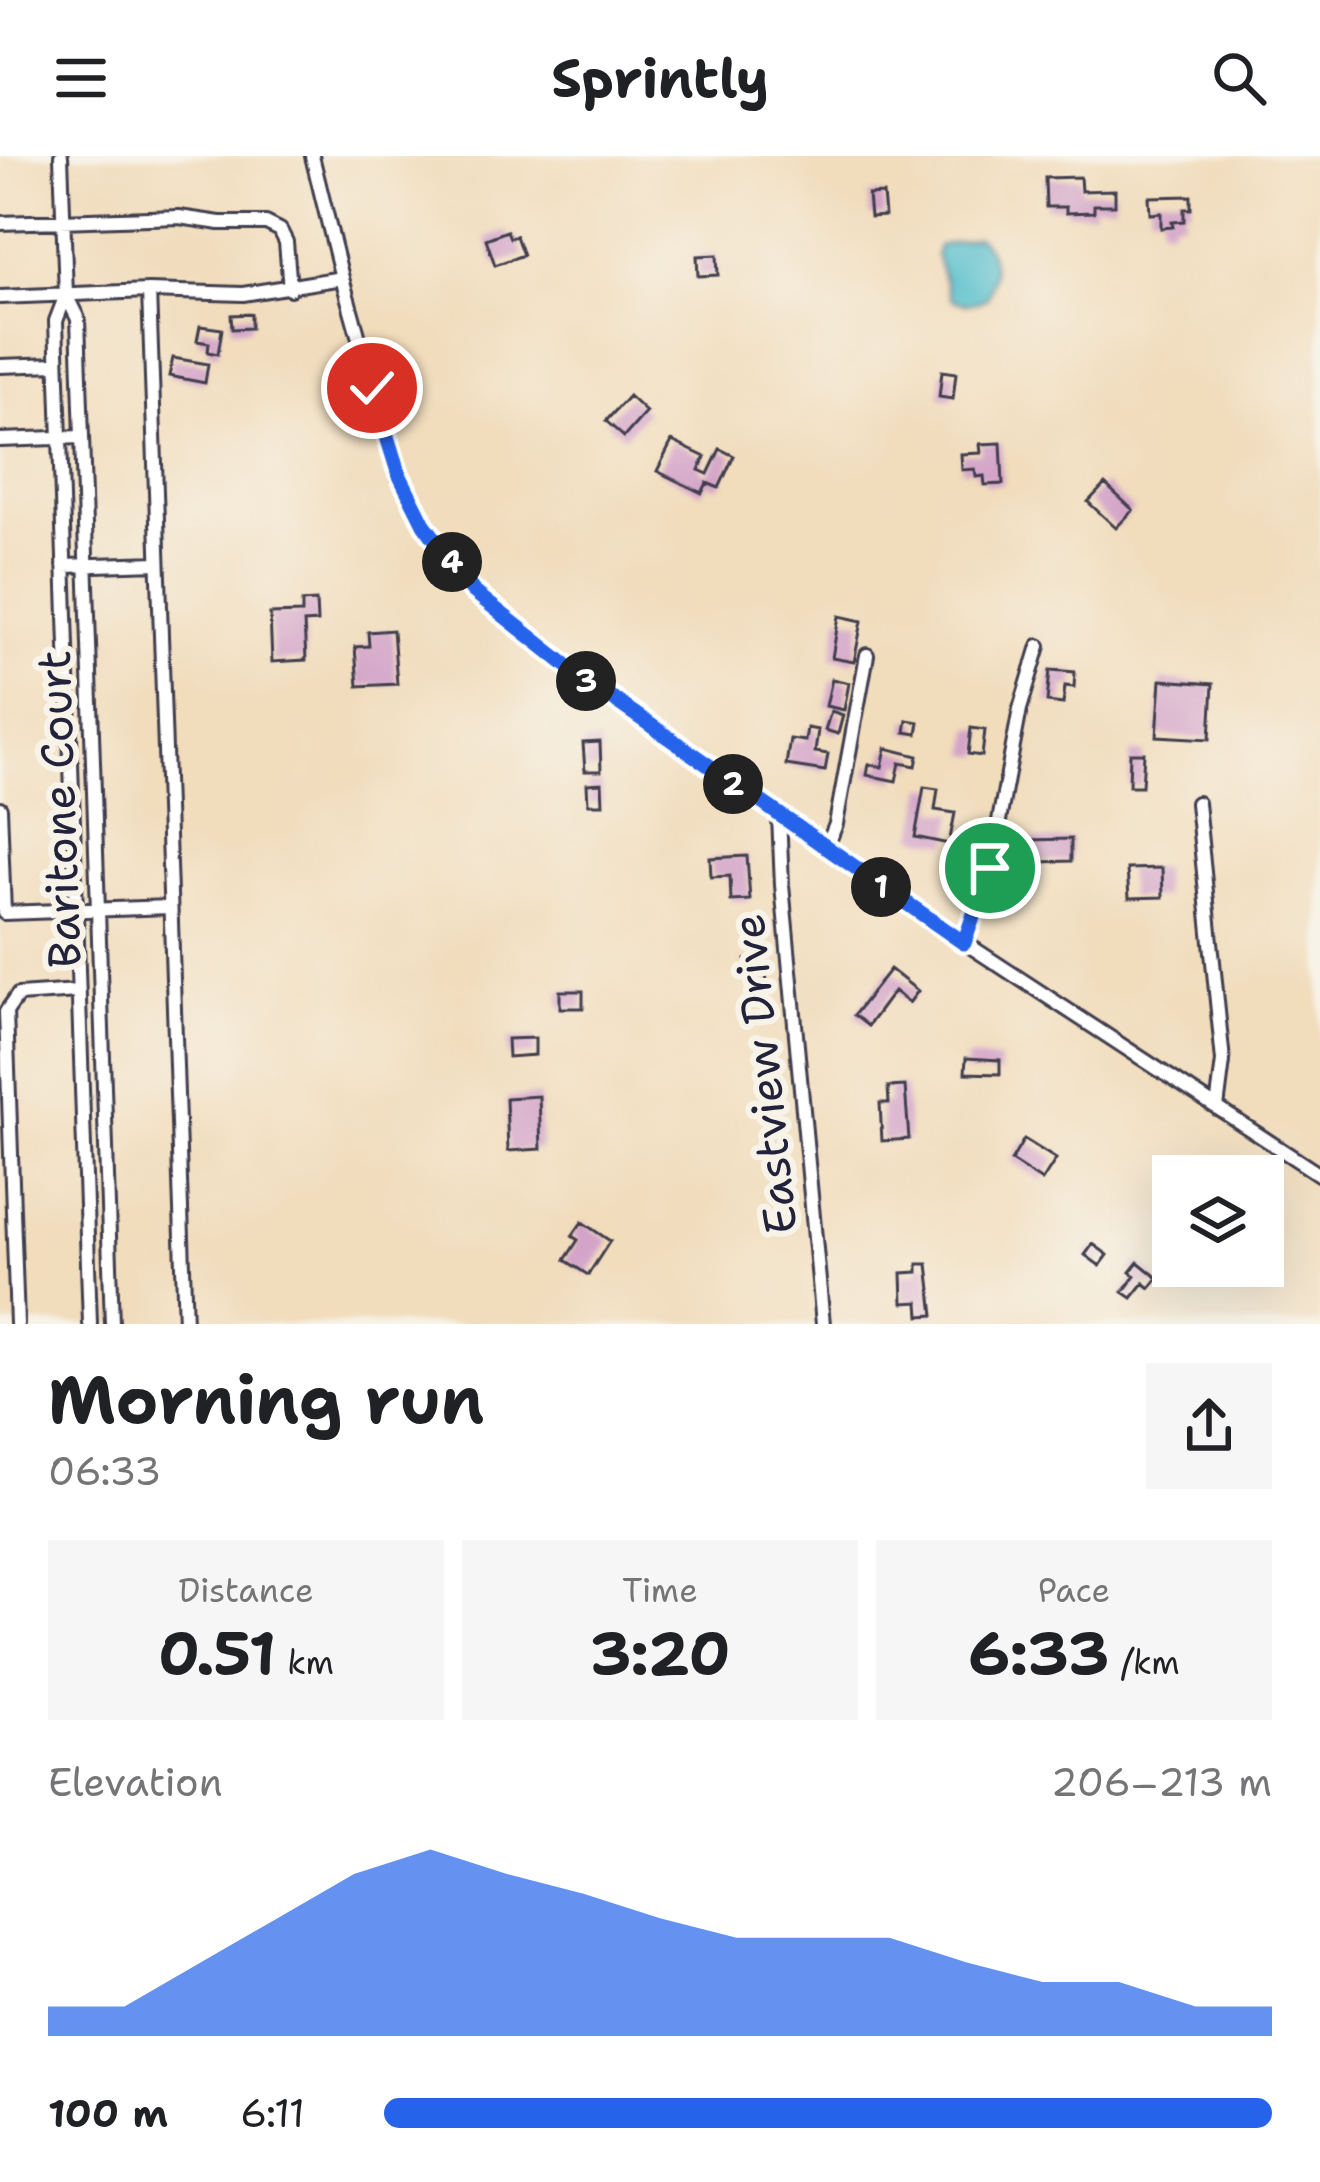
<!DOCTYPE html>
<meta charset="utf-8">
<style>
body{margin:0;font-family:"Shantell Sans",sans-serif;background:#f6f6f6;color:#202124;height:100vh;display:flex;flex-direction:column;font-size:45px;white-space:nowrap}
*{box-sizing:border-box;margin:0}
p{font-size:39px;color:#757577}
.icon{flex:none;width:66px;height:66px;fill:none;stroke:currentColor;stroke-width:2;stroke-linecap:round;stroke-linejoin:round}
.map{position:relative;height:1168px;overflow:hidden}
.panel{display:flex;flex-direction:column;background:#fff;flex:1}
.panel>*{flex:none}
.tools{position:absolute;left:1152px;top:999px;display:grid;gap:24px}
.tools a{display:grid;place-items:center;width:132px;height:132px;border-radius:0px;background:#fff;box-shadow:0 12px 48px #0002;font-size:60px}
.pin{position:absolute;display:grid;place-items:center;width:102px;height:102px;color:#fff;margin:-51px;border:6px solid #fff;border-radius:50%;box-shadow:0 3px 12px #0007}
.km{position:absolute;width:60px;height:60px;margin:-30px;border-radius:50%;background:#222;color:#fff;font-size:33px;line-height:60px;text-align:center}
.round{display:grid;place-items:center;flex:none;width:126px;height:126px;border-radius:0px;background:#f6f6f6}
.overview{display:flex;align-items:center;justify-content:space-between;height:204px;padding:0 48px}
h1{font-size:66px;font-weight:700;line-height:90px}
.stats{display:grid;grid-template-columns:repeat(3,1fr);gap:18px;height:204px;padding:12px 48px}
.stats div{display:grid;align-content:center;border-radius:0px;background:#f6f6f6;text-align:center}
.stats b{font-size:60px;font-weight:700}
.stats small{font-size:33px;font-weight:400}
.stats p{font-size:33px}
.chart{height:336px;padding:24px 48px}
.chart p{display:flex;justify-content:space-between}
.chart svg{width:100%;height:216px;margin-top:12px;fill:#2563eb;opacity:.7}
ul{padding:0 48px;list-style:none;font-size:39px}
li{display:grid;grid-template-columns:192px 144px 1fr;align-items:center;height:90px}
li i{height:30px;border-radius:15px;background:#2563eb}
header{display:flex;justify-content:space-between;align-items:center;height:156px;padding:0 48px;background:#fff;font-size:54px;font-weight:700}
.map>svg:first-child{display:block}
.water{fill:#52becc;stroke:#3a7084;stroke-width:3}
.building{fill:#d3a3c8}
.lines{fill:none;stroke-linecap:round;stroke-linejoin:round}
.minor-casing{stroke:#413e4e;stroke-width:18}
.minor{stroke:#fff;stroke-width:12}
.route-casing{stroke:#fff;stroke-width:24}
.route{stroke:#2563eb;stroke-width:15}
.labels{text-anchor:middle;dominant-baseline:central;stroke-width:12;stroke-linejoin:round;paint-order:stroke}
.street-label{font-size:45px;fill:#22223b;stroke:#f7f3e8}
</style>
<header><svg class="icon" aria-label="menu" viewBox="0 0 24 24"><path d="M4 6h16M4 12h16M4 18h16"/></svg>Sprintly<svg class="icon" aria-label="search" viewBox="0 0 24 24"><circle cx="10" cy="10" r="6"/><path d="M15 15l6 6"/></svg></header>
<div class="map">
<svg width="1320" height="1168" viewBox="0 0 1320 1168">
<rect width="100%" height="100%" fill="#f7f3e8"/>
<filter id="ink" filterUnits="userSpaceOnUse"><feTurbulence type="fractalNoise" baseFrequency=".00833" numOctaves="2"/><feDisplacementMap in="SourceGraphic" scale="24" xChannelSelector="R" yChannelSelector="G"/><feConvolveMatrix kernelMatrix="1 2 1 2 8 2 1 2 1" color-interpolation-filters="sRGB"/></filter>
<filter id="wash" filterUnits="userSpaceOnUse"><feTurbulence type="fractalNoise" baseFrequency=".004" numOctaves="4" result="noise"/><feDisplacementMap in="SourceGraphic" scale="48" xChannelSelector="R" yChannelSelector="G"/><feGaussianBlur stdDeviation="2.7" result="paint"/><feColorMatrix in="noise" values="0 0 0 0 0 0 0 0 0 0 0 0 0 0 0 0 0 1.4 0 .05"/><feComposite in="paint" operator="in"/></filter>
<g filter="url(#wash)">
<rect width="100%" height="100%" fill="#f1dcbb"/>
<path class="water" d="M977 81C997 95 995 122 987 142 972 149 964 150 950 142L936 98 938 90Z"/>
<g id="blocks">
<path class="building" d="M1080 21 1081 35 1115 34V49H1094V56L1066 57V51H1046L1045 22Z
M883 38 885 60 870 61 868 39Z
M1191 40V53H1184V65L1172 66 1173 71 1161 72V57L1150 58 1149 41Z
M507 75 510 82 516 80 523 99 495 109 486 83Z
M717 99 718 119 698 120 697 100Z
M251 158V172L232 173 231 159Z
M200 170 222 173 218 198 208 196 209 187 197 185Z
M173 202 208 208 205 227 169 220Z
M942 215 956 217 953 243 939 241Z
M629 240 646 256 624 281 606 265Z
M672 285 705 301 699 314 708 318 720 293 734 300 719 332 707 327 702 337 657 315Z
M1001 287 1003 328 985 329 984 320 976 321 975 313 962 314 961 298 981 297 980 288Z
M1105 328 1133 354 1116 372 1088 346Z
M316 445 317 466 304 467 306 504 272 506 270 458 302 457V446Z
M839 460 862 465 854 506 832 502Z
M393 474 397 528 358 530 355 491 369 490 368 476Z
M1050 514 1075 516 1074 531 1065 530 1063 548 1047 546Z
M832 523 849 527 844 554 826 550Z
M1161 524 1213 528 1210 583 1157 580Z
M831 555 843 559 838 578 825 574Z
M907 564 919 566 917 578 905 576Z
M807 572 818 574 815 596 828 598 825 615 786 609 790 583 805 585Z
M971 572 985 574 982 600 968 598Z
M600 586 601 615H585L583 587Z
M886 592 918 600 916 610 900 607 896 625 867 619 869 608 882 611Z
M1130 597H1144L1142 630H1129Z
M602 627 603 648H588L587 628Z
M924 631 938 633 935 654 955 657 949 688 915 681Z
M1071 683V705L1040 706 1039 698H1028V684Z
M747 700 750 744 731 745 730 720 711 721 710 702Z
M1162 712 1163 741 1129 742 1127 713Z
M765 803 767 827 747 828 746 804Z
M890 813 918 835 909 847 894 835 868 870 854 859Z
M560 835H583V852H560Z
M535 882V899L508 901 507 883Z
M966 902 1000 904V918L965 917Z
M905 930 909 983 882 985 880 947H889L888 931Z
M539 940 541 993 508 995 506 942Z
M1024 983 1056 1003 1042 1025 1011 1005Z
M582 1066 610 1085 588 1119 565 1104 578 1084 572 1080Z
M1093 1088 1108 1099 1100 1110 1085 1099Z
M1138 1106 1158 1122 1150 1132 1144 1127 1132 1142 1123 1136 1135 1120 1130 1116Z
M918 1108H928L934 1159 920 1160 919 1146 903 1147 902 1117 918 1116Z"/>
</g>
</g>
<g filter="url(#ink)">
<use href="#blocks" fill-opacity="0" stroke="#413e4e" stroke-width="3"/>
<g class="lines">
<g class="minor-casing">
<path id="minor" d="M61 0 66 139 56 165 90 1168
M312 0 342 122 397 317 423 368 474 435 580 520 901 745 1320 1019
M0 67 179 61 220 67H266L280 74 286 86 290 133
M149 135 185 1168
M66 139 78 163 112 1168
M0 141 149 135 243 138 342 122
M0 210 57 208
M0 284 82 281
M64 410 158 407
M1197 647 1223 905 1217 952
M0 652 4 757 170 751
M779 660 782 729 823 1168
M826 693 836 668 867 499
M965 787 990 713 1020 553 1039 490
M17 1168 6 856 18 839 78 835"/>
</g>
<use href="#minor" class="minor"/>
</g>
</g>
<g class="lines" filter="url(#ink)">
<g class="route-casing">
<path id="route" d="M372 232 398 316 424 368 473 435 580 520 964 787 990 712"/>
</g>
<use href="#route" class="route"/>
</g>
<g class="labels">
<g class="street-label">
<text transform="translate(59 653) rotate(-92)">Baritone Court</text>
<text transform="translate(764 918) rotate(-96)">Eastview Drive</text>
</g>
</g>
</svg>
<div class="tools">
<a><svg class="icon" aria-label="layers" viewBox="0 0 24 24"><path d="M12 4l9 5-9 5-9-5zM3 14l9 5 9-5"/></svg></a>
</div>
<div class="pin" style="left:990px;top:712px;background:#1e9e55"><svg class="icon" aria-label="arrive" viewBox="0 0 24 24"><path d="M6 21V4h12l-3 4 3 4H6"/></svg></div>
<div class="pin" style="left:372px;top:232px;background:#d93025"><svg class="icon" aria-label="check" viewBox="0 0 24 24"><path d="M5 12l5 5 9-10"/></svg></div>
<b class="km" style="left:881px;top:731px">1</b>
<b class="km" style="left:733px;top:628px">2</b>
<b class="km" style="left:586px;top:525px">3</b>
<b class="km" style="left:452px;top:406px">4</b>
</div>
<section class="panel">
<div class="overview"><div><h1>Morning run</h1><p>06:33</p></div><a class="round"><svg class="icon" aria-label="share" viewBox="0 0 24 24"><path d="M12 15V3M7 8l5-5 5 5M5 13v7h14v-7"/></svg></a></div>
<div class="stats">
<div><p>Distance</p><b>0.51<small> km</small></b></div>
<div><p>Time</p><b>3:20</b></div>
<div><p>Pace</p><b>6:33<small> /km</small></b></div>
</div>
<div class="chart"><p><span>Elevation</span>206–213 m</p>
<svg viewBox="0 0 160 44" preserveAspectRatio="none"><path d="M0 44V38L10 38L20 29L30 20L40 11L50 6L60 11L70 15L80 20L90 24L100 24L110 24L120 29L130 33L140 33L150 38L160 38V44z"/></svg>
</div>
<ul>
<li><b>100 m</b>6:11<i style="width:100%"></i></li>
</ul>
</section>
